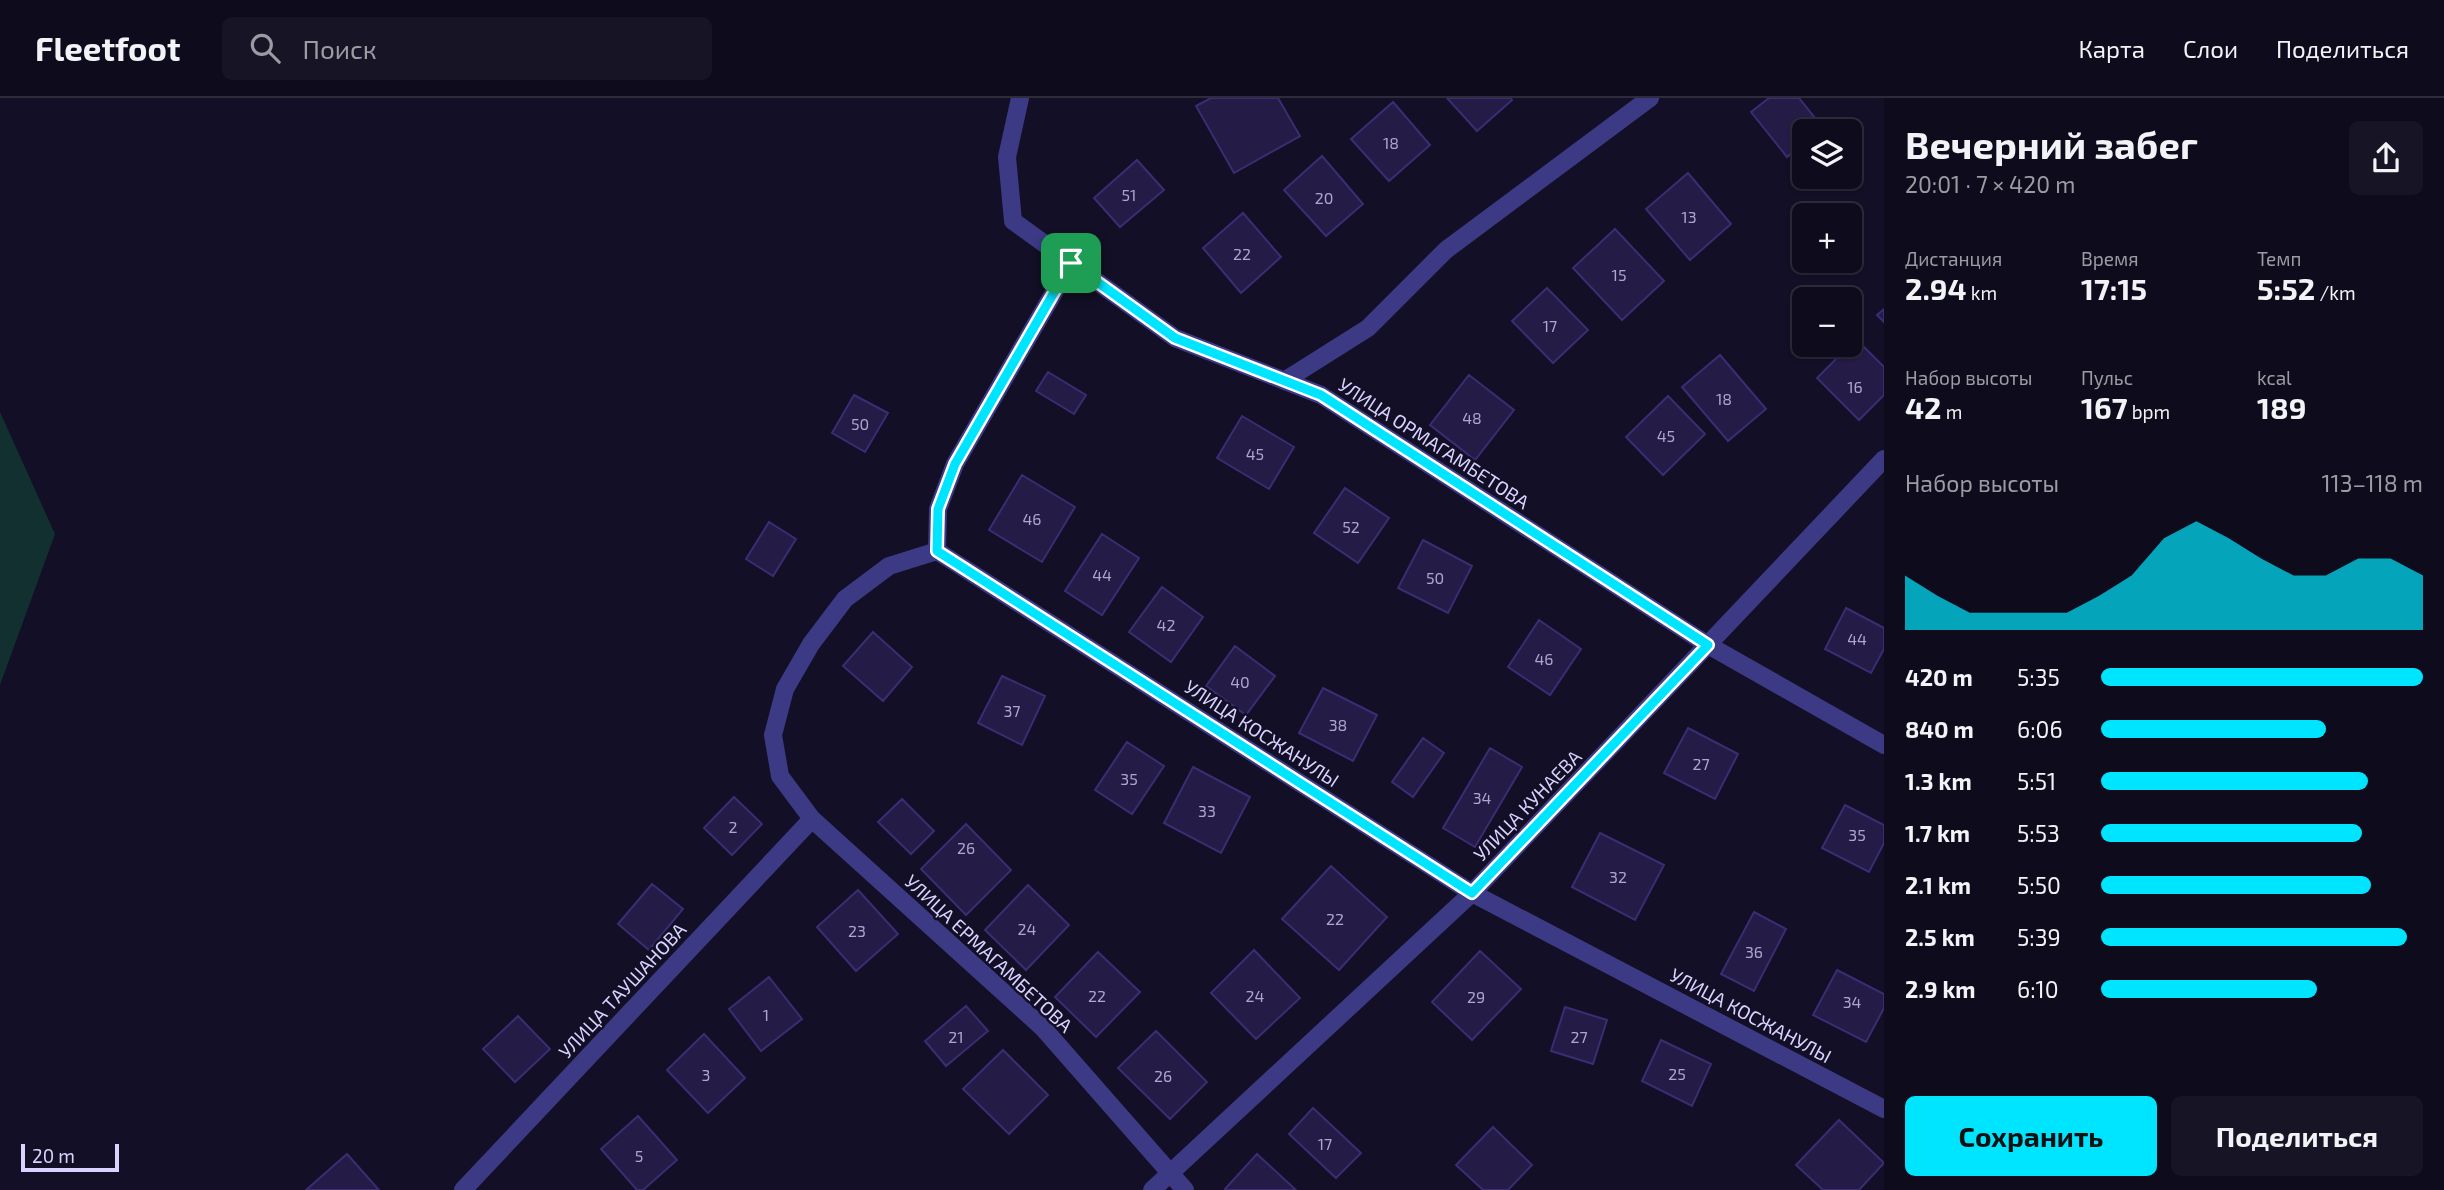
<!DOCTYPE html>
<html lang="ru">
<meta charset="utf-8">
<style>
body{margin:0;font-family:"Exo 2",sans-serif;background:#171425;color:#f1f3f6;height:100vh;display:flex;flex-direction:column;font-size:26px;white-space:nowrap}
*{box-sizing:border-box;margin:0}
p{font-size:23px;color:#9b9ba3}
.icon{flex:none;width:38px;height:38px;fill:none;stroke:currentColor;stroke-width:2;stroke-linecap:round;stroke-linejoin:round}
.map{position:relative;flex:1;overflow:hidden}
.side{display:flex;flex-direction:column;background:#0e0b1c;width:560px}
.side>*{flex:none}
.buttons{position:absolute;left:1792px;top:21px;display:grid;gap:14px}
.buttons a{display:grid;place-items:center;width:70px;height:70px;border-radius:10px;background:#0e0b1c;box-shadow:0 2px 5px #0004,0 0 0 2px #2e2b3b;font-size:35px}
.scale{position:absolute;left:21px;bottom:18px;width:98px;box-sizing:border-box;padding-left:7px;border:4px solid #d9d4ff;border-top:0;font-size:19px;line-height:24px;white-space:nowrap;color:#d9d4ff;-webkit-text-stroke:5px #130f26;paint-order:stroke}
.pin{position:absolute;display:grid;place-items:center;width:60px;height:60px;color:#fff;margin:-30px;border-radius:14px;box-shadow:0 4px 10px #0006}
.round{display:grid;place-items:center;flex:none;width:74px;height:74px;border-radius:10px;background:#171425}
.headline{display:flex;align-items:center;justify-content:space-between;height:119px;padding:0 21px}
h1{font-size:38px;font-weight:700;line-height:52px}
.metrics{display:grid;grid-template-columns:repeat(3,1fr);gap:10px;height:119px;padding:7px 21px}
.metrics div{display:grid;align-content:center}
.metrics b{font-size:30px;font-weight:700}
.metrics small{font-size:19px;font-weight:400}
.metrics p{font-size:19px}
.chart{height:196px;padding:14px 21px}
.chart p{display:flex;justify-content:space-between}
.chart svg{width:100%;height:126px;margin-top:7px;fill:#00e5ff;opacity:.7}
.action{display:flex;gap:14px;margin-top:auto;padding:14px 21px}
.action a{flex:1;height:80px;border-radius:10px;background:#00e5ff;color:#111;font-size:28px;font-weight:700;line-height:80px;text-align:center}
.action a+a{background:#171425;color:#f1f3f6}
ul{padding:0 21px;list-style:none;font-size:23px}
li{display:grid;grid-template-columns:112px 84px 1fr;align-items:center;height:52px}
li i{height:18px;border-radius:9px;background:#00e5ff}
header{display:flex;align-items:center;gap:42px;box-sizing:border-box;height:98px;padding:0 35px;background:#0e0b1c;border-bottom:2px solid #2e2b3b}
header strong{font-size:33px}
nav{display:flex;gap:38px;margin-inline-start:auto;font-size:24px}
.search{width:490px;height:63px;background:#171425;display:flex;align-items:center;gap:18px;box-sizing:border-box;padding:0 24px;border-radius:10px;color:#9b9ba3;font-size:26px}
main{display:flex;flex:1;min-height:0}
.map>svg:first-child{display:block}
.green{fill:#12302f}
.building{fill:#241b47;stroke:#3b2d73;stroke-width:2}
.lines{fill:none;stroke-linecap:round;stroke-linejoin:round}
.minor{stroke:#3d3a85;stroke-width:18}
.route-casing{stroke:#fff;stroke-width:14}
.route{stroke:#00e5ff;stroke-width:9}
.labels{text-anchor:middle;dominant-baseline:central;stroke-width:5;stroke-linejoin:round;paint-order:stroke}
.number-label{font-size:16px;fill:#aca6d1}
.street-label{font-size:19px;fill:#d9d4ff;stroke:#130f26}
</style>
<header>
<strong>Fleetfoot</strong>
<div class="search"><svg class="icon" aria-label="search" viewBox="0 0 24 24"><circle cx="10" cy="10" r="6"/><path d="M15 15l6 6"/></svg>Поиск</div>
<nav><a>Карта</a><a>Слои</a><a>Поделиться</a></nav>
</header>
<main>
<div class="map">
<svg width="1884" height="1092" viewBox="0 0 1884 1092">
<rect width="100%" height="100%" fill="#130f26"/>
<path class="green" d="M0 314 55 436 0 587Z"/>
<path class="building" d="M1211 0H1278L1300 38 1234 75 1196 8Z
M1447 0H1511L1512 2 1477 33Z
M1769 0H1799L1823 30 1819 33H1804V45L1787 59 1751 14Z
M1393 4 1430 47 1389 83 1351 41Z
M1322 58 1363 106 1326 138 1284 92Z
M1137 62 1164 92 1120 129 1094 100Z
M1688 75 1731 126 1690 162 1646 111Z
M1243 115 1281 159 1241 195 1203 150Z
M1615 131 1664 183 1622 222 1573 170Z
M1547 190 1588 232 1553 265 1512 223Z
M1884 211V224L1877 217Z
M1856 241 1884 269V297L1859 322 1817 280Z
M1720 257 1766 311 1728 343 1682 289Z
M1048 274 1086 297 1074 316 1036 293Z
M1469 277 1514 312 1475 362 1430 327Z
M854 297 888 315 865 354 832 335Z
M1668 298 1705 336 1663 377 1626 339Z
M1242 318 1294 349 1269 391 1217 360Z
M1022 377 1075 409 1042 464 989 432Z
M1345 390 1389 420 1358 465 1314 435Z
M769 424 796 441 773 478 746 461Z
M1102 436 1139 460 1102 517 1065 493Z
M1423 442 1472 468 1448 515 1398 490Z
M1162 489 1203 519 1171 564 1129 534Z
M1846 510 1884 530V551L1871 575 1825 551Z
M1539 522 1581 551 1550 597 1508 569Z
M873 534 912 569 883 603 843 568Z
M1235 548 1275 578 1246 617 1206 588Z
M1002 578 1045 598 1022 647 978 625Z
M1323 590 1377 617 1353 663 1299 635Z
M1688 630 1738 656 1715 701 1664 675Z
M1423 640 1444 655 1413 699 1392 684Z
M1127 644 1164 668 1132 716 1095 692Z
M1490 650 1522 669 1475 749 1443 730Z
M1193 669 1250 699 1221 755 1164 725Z
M734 699 762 726 732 757 704 730Z
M902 701 934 733 911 756 878 724Z
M1845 707 1884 727V745L1869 774 1822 750Z
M966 726 1011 772 966 817 921 771Z
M1600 735 1664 767 1635 822 1572 789Z
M1331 768 1387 819 1339 872 1282 821Z
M652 786 683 811 649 852 618 826Z
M1028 787 1069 827 1026 872 985 832Z
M858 792 898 836 856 873 817 829Z
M1754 814 1786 831 1754 893 1721 876Z
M1254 852 1300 900 1256 941 1211 895Z
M1480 853 1521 891 1472 942 1432 904Z
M1098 854 1140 894 1096 939 1055 899Z
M1837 872 1884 896V910L1866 944 1813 917Z
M769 879 802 921 761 953 729 911Z
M966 908 988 933 946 968 925 943Z
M1565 909 1607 922 1593 966 1551 953Z
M518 918 550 951 515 984 483 951Z
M1156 933 1207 984 1170 1021 1118 970Z
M704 936 745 980 708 1015 667 972Z
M1661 942 1711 966 1692 1008 1642 983Z
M1003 952 1048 997 1009 1036 963 991Z
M1313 1010 1361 1055 1336 1080 1289 1036Z
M638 1018 677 1062 643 1092H637L601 1051Z
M1839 1022 1884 1065 1859 1092H1823L1796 1067Z
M1493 1029 1532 1067 1508 1092H1483L1456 1067Z
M347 1056 379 1092H306Z
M1257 1056 1296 1092H1226L1225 1091Z"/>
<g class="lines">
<path class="minor" d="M1020 0 1007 59 1013 123 1175 240 1321 297 1708 547 1884 647
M1284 283 1368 230 1446 152 1650 0
M937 453 938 411 955 366 1071 165
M463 1092 812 721
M1152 1092 1472 795 1884 361
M1185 1092 1043 930 812 721 780 678 773 637 785 591 811 546 845 501 889 468 937 453 1472 795 1884 1011"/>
</g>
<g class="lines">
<g class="route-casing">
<path id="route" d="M1071 165 1175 240 1321 297 1708 547 1472 795 937 453 938 411 955 366Z"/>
</g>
<use href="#route" class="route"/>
</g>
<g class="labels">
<g class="number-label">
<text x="1391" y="44">18</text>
<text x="1129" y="96">51</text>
<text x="1324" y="99">20</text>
<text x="1689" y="118">13</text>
<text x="1242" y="155">22</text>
<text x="1619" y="176">15</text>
<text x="1550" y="227">17</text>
<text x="1855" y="288">16</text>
<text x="1724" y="300">18</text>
<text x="1472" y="319">48</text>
<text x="860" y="325">50</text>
<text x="1666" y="337">45</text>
<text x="1255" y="355">45</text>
<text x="1032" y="420">46</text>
<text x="1351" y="428">52</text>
<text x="1102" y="476">44</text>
<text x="1435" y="479">50</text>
<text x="1166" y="526">42</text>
<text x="1857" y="540">44</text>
<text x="1544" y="560">46</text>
<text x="1240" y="583">40</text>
<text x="1012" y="612">37</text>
<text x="1338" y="626">38</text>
<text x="1701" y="665">27</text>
<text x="1129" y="680">35</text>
<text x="1482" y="699">34</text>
<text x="1207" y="712">33</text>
<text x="733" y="728">2</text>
<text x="1857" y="736">35</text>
<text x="966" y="749">26</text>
<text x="1618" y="778">32</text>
<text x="1335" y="820">22</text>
<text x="1027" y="830">24</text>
<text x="857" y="832">23</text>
<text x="1754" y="853">36</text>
<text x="1097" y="897">22</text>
<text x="1255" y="897">24</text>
<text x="1476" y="898">29</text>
<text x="1852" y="903">34</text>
<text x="766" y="916">1</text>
<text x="956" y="938">21</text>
<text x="1579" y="938">27</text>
<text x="1677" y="975">25</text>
<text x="706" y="976">3</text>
<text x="1163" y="977">26</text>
<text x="1325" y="1045">17</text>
<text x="639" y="1057">5</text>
</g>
<g class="street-label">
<text transform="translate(1434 345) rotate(33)">УЛИЦА ОРМАГАМБЕТОВА</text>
<text transform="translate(1262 635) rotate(33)">УЛИЦА КОСЖАНУЛЫ</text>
<text transform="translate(1527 707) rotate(-46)">УЛИЦА КУНАЕВА</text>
<text transform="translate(989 855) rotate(43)">УЛИЦА ЕРМАГАМБЕТОВА</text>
<text transform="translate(622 892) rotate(-47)">УЛИЦА ТАУШАНОВА</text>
<text transform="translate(1751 917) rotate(28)">УЛИЦА КОСЖАНУЛЫ</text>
</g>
</g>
</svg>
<div class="buttons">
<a><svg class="icon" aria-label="layers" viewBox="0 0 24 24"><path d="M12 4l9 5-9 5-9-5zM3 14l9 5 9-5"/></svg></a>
<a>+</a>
<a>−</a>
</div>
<div class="scale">20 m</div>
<div class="pin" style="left:1071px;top:165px;background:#1e9e55"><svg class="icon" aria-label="arrive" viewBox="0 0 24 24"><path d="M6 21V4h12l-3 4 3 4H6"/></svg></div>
</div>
<section class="side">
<div class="headline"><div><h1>Вечерний забег</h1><p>20:01 · 7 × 420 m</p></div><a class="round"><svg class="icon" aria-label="share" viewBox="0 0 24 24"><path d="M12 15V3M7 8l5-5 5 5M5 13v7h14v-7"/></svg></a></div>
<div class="metrics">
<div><p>Дистанция</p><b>2.94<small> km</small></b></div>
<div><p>Время</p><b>17:15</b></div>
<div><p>Темп</p><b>5:52<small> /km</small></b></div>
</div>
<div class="metrics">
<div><p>Набор высоты</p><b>42<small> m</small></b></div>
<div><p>Пульс</p><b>167<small> bpm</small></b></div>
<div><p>kcal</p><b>189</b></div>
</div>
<div class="chart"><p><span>Набор высоты</span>113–118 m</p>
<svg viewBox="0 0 160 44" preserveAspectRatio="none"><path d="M0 44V25L10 32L20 38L30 38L40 38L50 38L60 32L70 25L80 12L90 6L100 12L110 19L120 25L130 25L140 19L150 19L160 25V44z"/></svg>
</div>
<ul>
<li><b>420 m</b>5:35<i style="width:100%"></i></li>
<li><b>840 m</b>6:06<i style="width:70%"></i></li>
<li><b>1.3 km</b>5:51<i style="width:83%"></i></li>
<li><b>1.7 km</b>5:53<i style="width:81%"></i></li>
<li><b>2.1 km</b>5:50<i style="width:84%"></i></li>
<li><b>2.5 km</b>5:39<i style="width:95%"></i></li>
<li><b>2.9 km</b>6:10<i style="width:67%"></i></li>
</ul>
<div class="action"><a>Сохранить</a><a>Поделиться</a></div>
</section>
</main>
